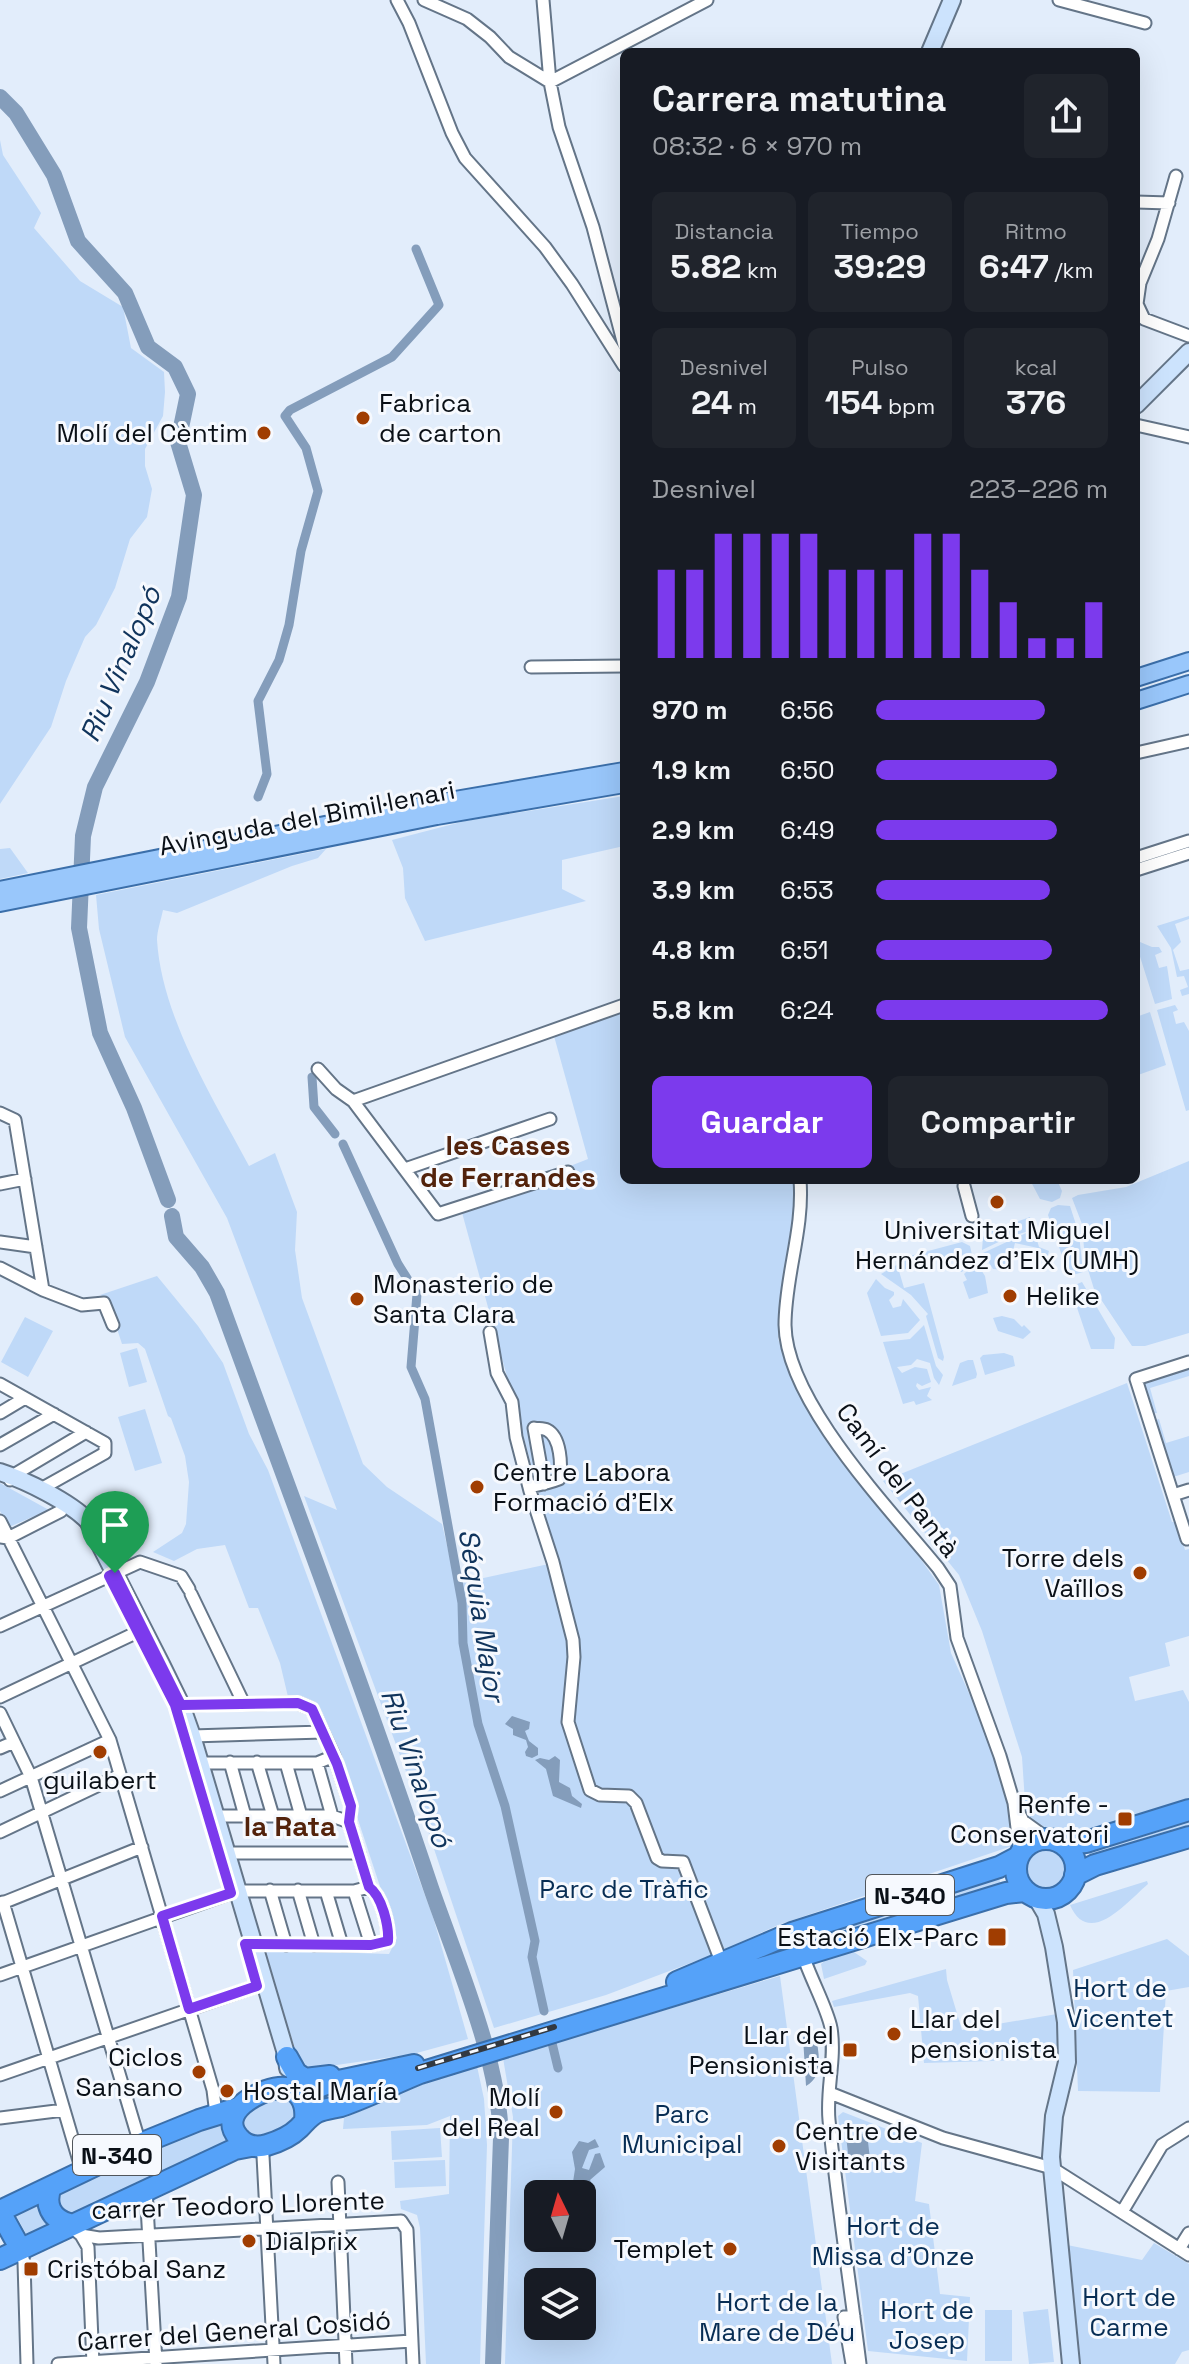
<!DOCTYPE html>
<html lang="es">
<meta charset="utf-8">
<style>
body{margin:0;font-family:"Space Grotesk",sans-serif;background:#20242c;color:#f1f3f6;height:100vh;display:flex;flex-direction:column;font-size:30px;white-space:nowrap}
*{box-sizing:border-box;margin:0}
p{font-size:26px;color:#9ea1a6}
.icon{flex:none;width:44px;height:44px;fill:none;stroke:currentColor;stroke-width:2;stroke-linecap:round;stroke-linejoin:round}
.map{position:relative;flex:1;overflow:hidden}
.sheet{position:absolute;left:620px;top:48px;width:520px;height:1136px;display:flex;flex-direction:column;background:#171b24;border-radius:12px;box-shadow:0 8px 32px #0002}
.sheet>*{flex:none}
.needle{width:52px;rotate:355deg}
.controls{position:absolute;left:524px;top:2180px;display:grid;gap:16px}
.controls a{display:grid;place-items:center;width:72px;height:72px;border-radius:12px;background:#171b24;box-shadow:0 8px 32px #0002;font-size:40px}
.pin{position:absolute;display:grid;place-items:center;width:68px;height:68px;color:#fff;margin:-82px -34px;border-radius:50% 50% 50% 0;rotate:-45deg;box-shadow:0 0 8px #0007}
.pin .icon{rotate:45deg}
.round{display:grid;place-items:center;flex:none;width:84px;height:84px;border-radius:12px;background:#20242c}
.headline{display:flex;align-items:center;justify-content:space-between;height:136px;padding:0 32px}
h1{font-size:36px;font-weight:700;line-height:60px}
.metrics{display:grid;grid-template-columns:repeat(3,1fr);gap:12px;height:136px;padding:8px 32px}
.metrics div{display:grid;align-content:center;border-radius:12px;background:#20242c;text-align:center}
.metrics b{font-size:34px;font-weight:700}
.metrics small{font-size:22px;font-weight:400}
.metrics p{font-size:22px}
.chart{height:224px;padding:16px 32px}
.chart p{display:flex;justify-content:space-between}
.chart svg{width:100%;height:144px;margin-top:8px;stroke:#7c3aed;stroke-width:6}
.primary-button{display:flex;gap:16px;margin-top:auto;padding:16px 32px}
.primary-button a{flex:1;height:92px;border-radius:12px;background:#7c3aed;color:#fff;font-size:32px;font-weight:700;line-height:92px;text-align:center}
.primary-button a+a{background:#20242c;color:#f1f3f6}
ul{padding:0 32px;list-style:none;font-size:26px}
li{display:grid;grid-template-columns:128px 96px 1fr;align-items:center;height:60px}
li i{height:20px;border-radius:10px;background:#7c3aed}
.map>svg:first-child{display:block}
.green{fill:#bfd9f8;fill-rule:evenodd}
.water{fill:#849dbb}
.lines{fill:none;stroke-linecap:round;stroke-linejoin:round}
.canal{stroke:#849dbb;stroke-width:9}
.river{stroke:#849dbb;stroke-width:16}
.street-casing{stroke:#647588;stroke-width:15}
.secondary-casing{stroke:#647588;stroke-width:20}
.primary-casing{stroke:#3b6faa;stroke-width:20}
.highway-casing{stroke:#3b6faa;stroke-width:24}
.street{stroke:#fff;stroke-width:11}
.secondary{stroke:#cce3fd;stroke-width:16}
.primary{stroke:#99c7fb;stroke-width:16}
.highway{stroke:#55a2f9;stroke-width:20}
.rail-casing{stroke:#323942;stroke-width:6}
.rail{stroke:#f6f9fe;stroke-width:3;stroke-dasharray:9;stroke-linecap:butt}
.route-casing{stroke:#fff;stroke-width:16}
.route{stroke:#7c3aed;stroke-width:10}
.poi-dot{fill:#a03d01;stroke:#f6f9fe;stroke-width:3}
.labels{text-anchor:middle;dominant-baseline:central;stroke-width:6;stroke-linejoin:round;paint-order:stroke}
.shield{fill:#f6f9fe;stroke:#51565c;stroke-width:2}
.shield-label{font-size:24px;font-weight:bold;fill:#0a1017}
.poi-label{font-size:26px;fill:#0a1017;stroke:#f6f9fe;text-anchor:start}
.street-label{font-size:26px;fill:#0a1017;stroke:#f6f9fe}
.park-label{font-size:26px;fill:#072d54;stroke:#f6f9fe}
.water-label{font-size:28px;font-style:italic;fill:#10345c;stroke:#f6f9fe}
.neighbourhood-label{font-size:28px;font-weight:bold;fill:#53230c;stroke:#f6f9fe}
</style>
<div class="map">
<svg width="1189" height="2364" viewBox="0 0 1189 2364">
<rect width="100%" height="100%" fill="#e2edfb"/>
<path class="green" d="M0 140 3 155 41 213 34 228 80 281 123 307 131 348 164 372 165 392 163 416 145 449V466L152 489 147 517 130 539 115 588 96 625 85 637 66 681 51 727 0 804Z
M624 796V846L562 860V889L586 901 425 941 405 898 403 868 392 840 465 821Z
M10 848 28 873 0 879V849Z
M326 849 318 858 292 866 177 913 163 910C161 920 157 931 157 940 162 1018 213 1098 249 1166L275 1153 297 1212 295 1250 302 1298 363 1464 387 1487 442 1524 456 1584 558 1562 461 1209 588 1159 554 1036 624 1012V1180H794L797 1210 778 1339 805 1396 939 1585 951 1653 990 1740 1007 1793 1018 1844 778 1925 717 1953 606 1995 494 2028 428 1831 304 1496 337 1510 227 1218 125 1037 99 929 96 895Z
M1189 916V919L1175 924 1181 942 1173 950 1180 971 1189 969V994L1182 996 1180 990 1188 987 1184 976 1177 977 1171 948 1157 926Z
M1140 942 1152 947H1159L1162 952 1155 955 1159 968 1167 966 1172 999 1155 1004 1136 944Z
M1175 1005 1178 1010 1173 1012 1176 1024 1184 1022 1189 1031V1110L1186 1111 1157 1010Z
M1150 1012 1166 1065 1138 1075 1136 1068V1017Z
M1189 1161V1333L1145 1346H1132L1094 1289 1085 1260 1082 1224 1072 1198 1078 1195 1126 1187Z
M1030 1180H1057L1062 1191 1060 1198 1052 1202 1040 1199Z
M1058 1205 1070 1206 1079 1234 1083 1272 1069 1276 1048 1215 1051 1208Z
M1030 1217 1033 1230 1011 1236 982 1250 983 1237 987 1232Z
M1026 1233H1035L1039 1247 1049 1251 1047 1258 1037 1256 1038 1248 1015 1243 1008 1270 993 1269 983 1253Z
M962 1242 970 1246 973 1259 962 1272H960L954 1255 899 1271 904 1288 924 1283 944 1357 943 1361 938 1358 926 1316 928 1314 911 1295 881 1274 900 1263 902 1258Z
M976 1262 985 1276 988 1293 969 1299 963 1282 967 1280 964 1274Z
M157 1276 198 1326 223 1363 249 1434 268 1470 433 1917 468 2039 413 2054 302 2070 263 1950 389 1954 397 1938 339 1762 310 1703 289 1701 280 1663 258 1608H249L225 1545 197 1549 174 1561 153 1552 182 1533 186 1524 189 1482 185 1456 171 1418 168 1416 145 1349 138 1343 122 1344 107 1298 100 1295Z
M876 1279 885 1288 894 1292V1295L889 1300 893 1308 901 1306 903 1299 920 1320 908 1333 881 1336 867 1293Z
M1082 1282 1115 1338 1114 1349H1091L1070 1287Z
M1002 1316 1014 1319 1022 1327 1024 1325 1031 1332 1023 1339 998 1331 993 1318Z
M25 1317 53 1331 28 1377 1 1362Z
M924 1325 936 1366 943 1375 939 1385 934 1378 930 1363 917 1359 911 1365 897 1367 902 1373 915 1367 927 1369 931 1382 922 1386 917 1383 916 1386 919 1390 931 1387 927 1396 932 1400 916 1405 914 1401 903 1404 883 1342 910 1339Z
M137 1348 147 1382 129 1387 120 1353Z
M1004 1353 1013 1356 1015 1366 985 1375 980 1358 983 1355Z
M968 1360H973L977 1374 976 1378 952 1386 960 1363Z
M1189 1364V1376L1150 1388 1157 1413 1150 1414 1140 1379Z
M1127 1383 1172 1522H1177L1185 1550 1189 1549V1636L1165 1643 1170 1666 1129 1677 1135 1701 1183 1690 1189 1702V1798L1070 1836 1042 1828 1026 1817 1022 1757 982 1631 959 1575 883 1481Z
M145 1409 162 1463 135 1471 118 1417Z
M1159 1419 1166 1443 1189 1436V1472L1170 1478 1152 1421Z
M0 1483 49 1510 9 1527 0 1511Z
M1189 1816V1831L1092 1859 1089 1855 1090 1849Z
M1023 1868a22 22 0 1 1 44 0a22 22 0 1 1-44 0Z
M994 1877 999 1878 1001 1886 810 1946 807 1943 806 1938Z
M1147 1881 1148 1884C1128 1901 1089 1949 1070 1905Z
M1167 1939 1189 1956V1987L1166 1991 1160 2092 1078 2091 1073 1970Z
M851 1950 867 1961 865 1965 824 1979 821 1964 828 1958Z
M946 1969 947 1980 962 2030 1057 2014V2059L924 2063 918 1996 910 1993 834 2007 832 2001Z
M780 1976 832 2364H505L513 2117 503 2058ZM538 2194H582V2238H538ZM538 2282H582V2326H538Z
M477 2066 484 2099 487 2145 480 2364H426L420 2228 417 2215 401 2209 400 2201 449 2194 450 2116 427 2125 343 2129 344 2118 421 2085Z
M276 2094 294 2098 297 2122 266 2140 244 2136 240 2114Z
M843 2112 922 2143 915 2201 929 2204 940 2294 970 2297 967 2361 868 2351 838 2116Z
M224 2118 234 2144 73 2217 51 2201 55 2189Z
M440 2128 442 2157 392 2160 391 2131Z
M445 2160 446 2186 395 2188 394 2162Z
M44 2194 57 2221 29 2239 13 2210Z
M1154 2243 1189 2264V2350L1182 2352 1175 2364H1080L1067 2245 1142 2260Z
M1048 2309 1054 2362 1029 2364 1023 2312Z
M985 2310H1012V2361H985Z"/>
<path class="water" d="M512 1716 530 1722 529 1729 525 1731 529 1741 538 1748V1755L532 1758 526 1756 525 1752 528 1747 526 1740 513 1735V1729L505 1724Z
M555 1756 560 1760 559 1782 570 1788 572 1796 582 1804 581 1808 553 1796 546 1769 535 1760 540 1758 549 1760Z
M816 2034C818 2053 825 2075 806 2086L803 2037Z
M867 2133 871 2168 850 2170 846 2136Z
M595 2139 599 2147 589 2150 582 2168 589 2170 595 2154 600 2153 605 2167 590 2180 593 2187 591 2193 573 2182 575 2169 572 2152 579 2141 588 2143Z"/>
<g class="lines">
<path class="canal" d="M258 797 267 774 258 701 279 660 289 625 301 551 318 491 306 448 285 416 290 410 392 357 439 305 416 249
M312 1077 314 1107 335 1134
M343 1144 398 1264 417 1294 411 1367 425 1399 462 1603 463 1643 478 1724 505 1806 535 1941 532 1957 544 2011
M552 2043 558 2068"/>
<path class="river" d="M0 97 16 113 54 175 78 241 125 293 148 347 175 367 188 394 178 442 194 495 179 597 147 682 95 787 83 836 79 928 100 1033 134 1108 168 1200
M172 1216 176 1237 202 1267 217 1293C289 1491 364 1688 431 1888 457 1963 499 2059 501 2138L493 2364"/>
<g class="street-casing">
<path id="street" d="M397 0 409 23 452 133 465 158 545 247 572 284 624 366
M424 0 467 19 490 37 509 57 550 82 707 0
M543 0 550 82 559 127 593 227 624 345
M1059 0 1145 23
M1176 176 1158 239 1140 283 1137 304 1144 319 1189 336
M1136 202 1169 203
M1136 425 1189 437
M531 667 624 666
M1136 753 1189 741
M1136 858 1189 841
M1136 870 1189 853
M318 1069 336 1089 353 1101 438 1214 568 1172
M353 1101 624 1005
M0 1113 15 1120 43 1290 82 1305 104 1303 113 1325
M405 1169 550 1119
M800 1180C804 1229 785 1276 785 1325 786 1402 890 1509 938 1568L950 1586 957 1638 1000 1756 1014 1803 1020 1853
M0 1184 25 1179
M964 1186 972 1216
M0 1242 36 1247
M0 1268 43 1290
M490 1332 497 1373 512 1402 516 1437 530 1491 553 1562 573 1640 574 1657 568 1722 590 1790 600 1795 629 1796 636 1803 657 1858 662 1861 683 1862 722 1964
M1189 1362 1136 1379 1187 1539 1189 1538
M0 1384 105 1443V1453L39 1490
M0 1413 25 1398
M0 1445 54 1414
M10 1480 17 1473 86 1432
M529 1487C539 1485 549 1483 559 1479 562 1466 561 1437 547 1430 543 1428 538 1429 534 1428L544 1484
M1173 1495 1189 1490
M0 1521 110 1740 213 2090 216 2114
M1 1537 8 1538 61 1511
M191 1594 244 1704
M0 1626 140 1562 181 1576 189 1589
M0 1697 144 1629
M175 1705 298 1703 312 1709 334 1756 351 1806 349 1822 369 1887C382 1896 389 1926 388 1941L371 1945 248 1944
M0 1713 31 1777 140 2144
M192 1736 323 1732
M0 1748 14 1742
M230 1762 245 1816
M257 1762 273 1816
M197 1763H317L334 1756
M286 1763 301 1816
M317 1763 332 1816
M0 1791 110 1740
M1018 1811 1023 1821 1048 1839
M213 1816H332L349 1822
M0 1832 120 1775
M234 1853H359
M270 1890 286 1945
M298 1890 314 1945
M326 1891 342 1945
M354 1891 371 1945
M3 1902 82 2171
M0 1904 142 1847
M800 1930C793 1949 826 2001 831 2028 836 2059 826 2089 829 2120 837 2201 850 2283 860 2364
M0 1975 237 1891H354L369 1887
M0 2075 257 1986
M830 2093 943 2138 1052 2168 1189 2255
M0 2118 64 2110
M260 2147 263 2156 274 2364
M338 2182 346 2364
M146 2189 156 2363
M1122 2212 1162 2145 1189 2128
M69 2225 81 2235 99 2238 401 2221 407 2230 413 2364
M81 2235 88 2247 93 2364
M20 2248 24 2262 27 2364
M1179 2249 1189 2233
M58 2364 412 2341
M852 2364 844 2317 854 2316"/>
</g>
<g class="secondary-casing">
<path id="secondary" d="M930 52 952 0
M1136 405 1189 352
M0 1472C25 1480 70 1502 88 1521L161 1664 181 1705 192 1736 287 2057 288 2068
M1036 1897 1046 1914 1054 1947 1066 2022 1067 2062 1054 2116 1051 2157 1071 2364"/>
</g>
<g class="primary-casing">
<path id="primary" d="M1136 678 1189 661
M1136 701 1189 684
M0 890 420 806 624 771
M0 903 437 816 624 784"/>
</g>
<g class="highway-casing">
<path id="highway" d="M1016 1869a30 30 0 1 1 60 0a30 30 0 1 1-60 0Z
M1063 1844 1086 1842 1189 1810
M1075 1875 1095 1865 1189 1837
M677 1982 792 1933 999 1867 1018 1857
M287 2057 296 2073 305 2079 330 2076
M300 2094 329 2083 414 2065
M305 2120C307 2103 299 2086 279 2088 258 2090 216 2113 239 2138 246 2146 257 2148 267 2145 277 2142 291 2136 299 2128 305 2122 309 2116 317 2112 324 2109 333 2108 341 2106 367 2097 393 2084 420 2073L1006 1893 1025 1891
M51 2187C44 2204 51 2219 69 2224
M0 2211 140 2144 199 2120 238 2108
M0 2212 20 2248
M0 2259 235 2149 251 2146"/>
</g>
<use href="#street" class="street"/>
<use href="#secondary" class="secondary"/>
<use href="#primary" class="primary"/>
<use href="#highway" class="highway"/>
<g class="rail-casing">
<path id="rail" d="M418 2068 554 2027"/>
</g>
<use href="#rail" class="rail"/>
</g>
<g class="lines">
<g class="route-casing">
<path id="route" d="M115 1573 181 1705 298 1703 312 1709 337 1764 351 1806 349 1822 369 1887C382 1896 389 1926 388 1941L371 1945 245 1944 257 1986 189 2009 162 1916 231 1893 175 1705 109 1576Z"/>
</g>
<use href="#route" class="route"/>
</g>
<g class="poi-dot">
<circle cx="363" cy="418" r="8"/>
<circle cx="264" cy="433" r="8"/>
<circle cx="997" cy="1202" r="8"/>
<circle cx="1010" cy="1296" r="8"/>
<circle cx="357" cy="1299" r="8"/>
<circle cx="477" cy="1487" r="8"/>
<circle cx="1140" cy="1573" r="8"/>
<circle cx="100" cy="1752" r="8"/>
<rect x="1117" y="1811" width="16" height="16" rx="4"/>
<rect x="987" y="1927" width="20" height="20" rx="4"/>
<circle cx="894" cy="2034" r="8"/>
<rect x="842" y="2042" width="16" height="16" rx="4"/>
<circle cx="199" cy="2072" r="8"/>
<circle cx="227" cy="2091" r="8"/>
<circle cx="556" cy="2112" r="8"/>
<circle cx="779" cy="2146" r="8"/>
<circle cx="249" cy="2241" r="8"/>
<circle cx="730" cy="2249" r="8"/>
<rect x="23" y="2261" width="16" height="16" rx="4"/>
</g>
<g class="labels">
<g class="shield">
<rect x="866" y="1875" width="88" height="40" rx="6"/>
<rect x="73" y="2135" width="88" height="40" rx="6"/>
</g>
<g class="shield-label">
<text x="910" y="1895">N-340</text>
<text x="117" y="2155">N-340</text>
</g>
<g class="poi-label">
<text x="379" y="403">Fabrica<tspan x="379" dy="30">de carton</tspan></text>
<text x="248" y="433" text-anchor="end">Molí del Cèntim</text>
<text x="997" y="1230" text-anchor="middle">Universitat Miguel<tspan x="997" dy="30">Hernández d'Elx (UMH)</tspan></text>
<text x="373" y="1284">Monasterio de<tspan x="373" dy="30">Santa Clara</tspan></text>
<text x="1026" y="1296">Helike</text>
<text x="493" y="1472">Centre Labora<tspan x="493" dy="30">Formació d'Elx</tspan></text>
<text x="1124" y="1558" text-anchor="end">Torre dels<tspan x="1124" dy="30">Vaïllos</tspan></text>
<text x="100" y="1780" text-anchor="middle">guilabert</text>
<text x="1109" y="1804" text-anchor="end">Renfe -<tspan x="1109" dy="30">Conservatori</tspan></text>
<text x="979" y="1937" text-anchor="end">Estació Elx-Parc</text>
<text x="910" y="2019">Llar del<tspan x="910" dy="30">pensionista</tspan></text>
<text x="834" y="2035" text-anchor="end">Llar del<tspan x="834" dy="30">Pensionista</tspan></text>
<text x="183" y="2057" text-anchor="end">Ciclos<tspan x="183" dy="30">Sansano</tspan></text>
<text x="243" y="2091">Hostal María</text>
<text x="540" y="2097" text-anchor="end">Molí<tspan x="540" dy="30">del Real</tspan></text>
<text x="795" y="2131">Centre de<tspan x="795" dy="30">Visitants</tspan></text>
<text x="265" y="2241">Dialprix</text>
<text x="714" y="2249" text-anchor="end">Templet</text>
<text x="47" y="2269">Cristóbal Sanz</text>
</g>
<g class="street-label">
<text transform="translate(307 818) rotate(-11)">Avinguda del Bimil·lenari</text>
<text transform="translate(898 1480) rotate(53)">Camí del Pantà</text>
<text transform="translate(238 2205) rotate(-2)">carrer Teodoro Llorente</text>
<text transform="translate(234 2331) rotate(-4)">Carrer del General Cosidó</text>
</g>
<g class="park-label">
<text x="624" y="1889">Parc de Tràfic</text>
<text x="1120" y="1988">Hort de<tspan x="1120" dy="30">Vicentet</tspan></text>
<text x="682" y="2114">Parc<tspan x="682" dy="30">Municipal</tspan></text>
<text x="893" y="2226">Hort de<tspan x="893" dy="30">Missa d'Onze</tspan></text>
<text x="1129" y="2297">Hort de<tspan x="1129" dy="30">Carme</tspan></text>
<text x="777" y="2302">Hort de la<tspan x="777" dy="30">Mare de Déu</tspan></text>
<text x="927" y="2310">Hort de<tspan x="927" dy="30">Josep</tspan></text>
</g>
<g class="water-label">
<text transform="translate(120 664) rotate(-67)">Riu Vinalopó</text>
<text transform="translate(482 1615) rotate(81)">Séquia Major</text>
<text transform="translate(417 1768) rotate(71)">Riu Vinalopó</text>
</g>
<g class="neighbourhood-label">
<text x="508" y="1145">les Cases<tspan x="508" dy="32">de Ferrandes</tspan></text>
<text x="290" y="1826">la Rata</text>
</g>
</g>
</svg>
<div class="controls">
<a><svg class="needle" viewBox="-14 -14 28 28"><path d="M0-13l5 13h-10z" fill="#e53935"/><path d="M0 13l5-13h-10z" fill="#9ea1a6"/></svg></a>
<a><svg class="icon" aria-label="layers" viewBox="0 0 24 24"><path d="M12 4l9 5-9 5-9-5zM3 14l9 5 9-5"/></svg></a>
</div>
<div class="pin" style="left:115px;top:1573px;background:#1e9e55"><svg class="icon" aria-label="arrive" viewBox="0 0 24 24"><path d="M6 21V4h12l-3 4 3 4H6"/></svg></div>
<section class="sheet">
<div class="headline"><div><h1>Carrera matutina</h1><p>08:32 · 6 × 970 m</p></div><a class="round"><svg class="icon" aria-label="share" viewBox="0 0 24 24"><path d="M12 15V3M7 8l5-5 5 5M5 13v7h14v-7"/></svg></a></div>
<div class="metrics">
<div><p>Distancia</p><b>5.82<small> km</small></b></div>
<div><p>Tiempo</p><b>39:29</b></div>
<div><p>Ritmo</p><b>6:47<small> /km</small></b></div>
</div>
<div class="metrics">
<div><p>Desnivel</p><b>24<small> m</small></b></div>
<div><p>Pulso</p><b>154<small> bpm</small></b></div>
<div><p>kcal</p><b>376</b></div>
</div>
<div class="chart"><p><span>Desnivel</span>223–226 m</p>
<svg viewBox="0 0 160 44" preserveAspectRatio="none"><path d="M5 44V17M15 44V17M25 44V6M35 44V6M45 44V6M55 44V6M65 44V17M75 44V17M85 44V17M95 44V6M105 44V6M115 44V17M125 44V27M135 44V38M145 44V38M155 44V27"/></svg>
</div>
<ul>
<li><b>970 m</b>6:56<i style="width:73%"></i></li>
<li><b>1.9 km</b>6:50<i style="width:78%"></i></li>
<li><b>2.9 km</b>6:49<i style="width:78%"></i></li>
<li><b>3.9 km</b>6:53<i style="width:75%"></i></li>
<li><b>4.8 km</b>6:51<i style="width:76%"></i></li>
<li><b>5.8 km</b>6:24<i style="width:100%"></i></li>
</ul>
<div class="primary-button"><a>Guardar</a><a>Compartir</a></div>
</section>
</div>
